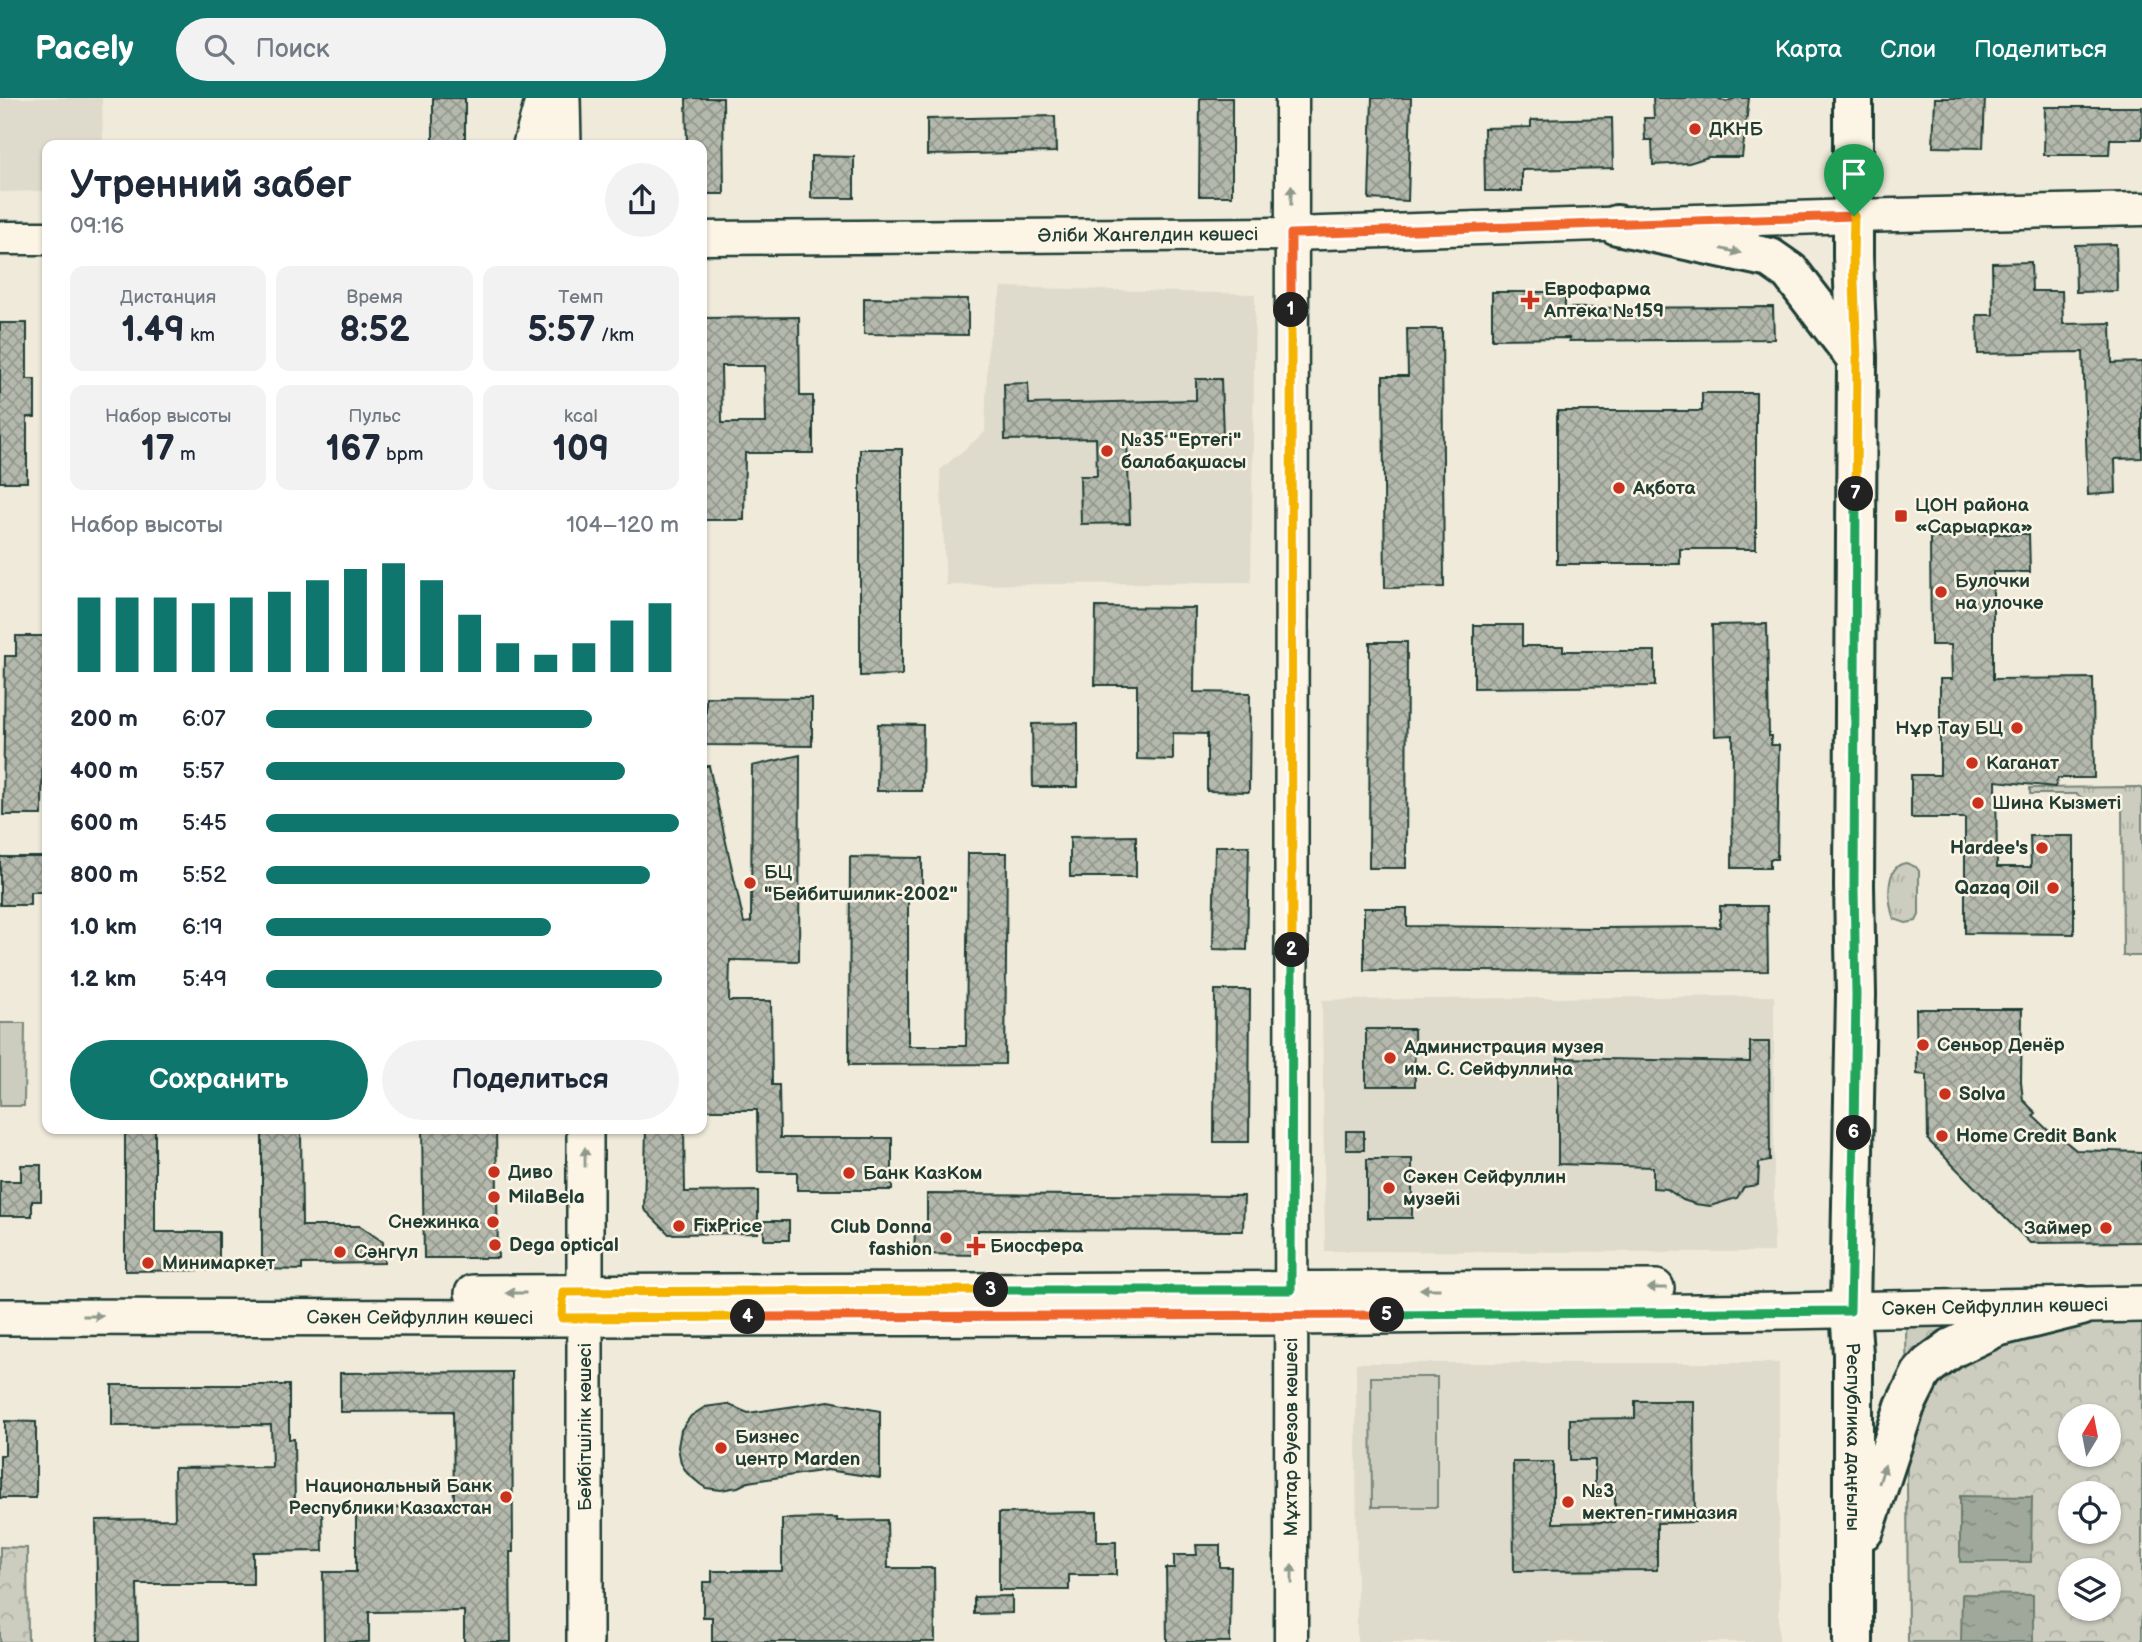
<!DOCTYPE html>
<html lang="ru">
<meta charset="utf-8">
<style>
body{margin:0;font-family:"Balsamiq Sans",sans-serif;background:#f2f2f3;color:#1f2937;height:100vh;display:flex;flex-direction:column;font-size:26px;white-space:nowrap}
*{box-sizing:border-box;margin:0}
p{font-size:23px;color:#747a83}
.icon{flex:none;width:38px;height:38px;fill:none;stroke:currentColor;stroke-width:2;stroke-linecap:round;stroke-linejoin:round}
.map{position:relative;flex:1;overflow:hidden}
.drawer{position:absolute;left:42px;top:42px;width:665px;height:994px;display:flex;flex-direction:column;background:#fff;border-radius:14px;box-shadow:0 2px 5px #0004}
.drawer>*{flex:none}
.needle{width:46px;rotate:10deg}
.buttons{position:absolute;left:2058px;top:1306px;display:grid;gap:14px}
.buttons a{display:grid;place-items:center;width:63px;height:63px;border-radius:50%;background:#fff;box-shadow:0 2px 5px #0004;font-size:35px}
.pin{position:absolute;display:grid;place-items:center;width:60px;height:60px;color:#fff;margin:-72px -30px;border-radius:50% 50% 50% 0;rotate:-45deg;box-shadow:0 0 7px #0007}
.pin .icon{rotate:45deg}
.km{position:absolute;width:35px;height:35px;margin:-18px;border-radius:50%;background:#222;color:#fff;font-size:19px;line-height:35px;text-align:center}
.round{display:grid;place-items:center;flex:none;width:74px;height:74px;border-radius:37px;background:#f2f2f3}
.summary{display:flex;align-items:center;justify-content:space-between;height:119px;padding:0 28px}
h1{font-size:38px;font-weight:600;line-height:52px}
.metrics{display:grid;grid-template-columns:repeat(3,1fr);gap:10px;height:119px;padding:7px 28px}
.metrics div{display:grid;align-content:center;border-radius:14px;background:#f2f2f3;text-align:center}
.metrics b{font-size:35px;font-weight:600}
.metrics small{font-size:19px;font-weight:400}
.metrics p{font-size:19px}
.chart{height:196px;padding:14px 28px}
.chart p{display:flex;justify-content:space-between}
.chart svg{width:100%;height:126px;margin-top:7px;stroke:#0f766e;stroke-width:6}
.cta{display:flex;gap:14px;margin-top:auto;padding:14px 28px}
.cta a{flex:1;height:80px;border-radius:42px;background:#0f766e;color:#fff;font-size:28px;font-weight:600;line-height:80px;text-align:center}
.cta a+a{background:#f2f2f3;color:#1f2937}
ul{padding:0 28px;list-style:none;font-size:23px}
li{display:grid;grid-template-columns:112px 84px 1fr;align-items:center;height:52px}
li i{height:18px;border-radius:9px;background:#0f766e}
header{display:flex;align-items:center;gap:42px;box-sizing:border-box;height:98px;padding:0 35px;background:#0f766e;color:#fff}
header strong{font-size:33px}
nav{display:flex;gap:38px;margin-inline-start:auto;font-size:24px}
.search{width:490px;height:63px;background:#f2f2f3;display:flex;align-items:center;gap:18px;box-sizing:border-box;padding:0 24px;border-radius:38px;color:#747a83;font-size:26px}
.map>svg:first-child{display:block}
.built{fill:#dedbcc}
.grass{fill:url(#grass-tufts);stroke:#76857a;stroke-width:2}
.park{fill:url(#park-crowns);stroke:#76857a;stroke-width:2;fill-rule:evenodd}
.garden{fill:#cccdbf;stroke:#76857a;stroke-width:2}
.water{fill:url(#water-ripples);stroke:#6c7d71;stroke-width:2}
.building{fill:url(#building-cross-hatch);stroke:#1f3d34;stroke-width:2;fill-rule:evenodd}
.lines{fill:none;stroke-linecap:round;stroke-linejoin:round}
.tertiary-casing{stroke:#1f3d34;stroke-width:37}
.secondary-casing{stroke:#1f3d34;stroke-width:40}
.primary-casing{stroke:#1f3d34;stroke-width:44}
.tertiary{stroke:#fcf5e5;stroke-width:32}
.secondary{stroke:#fcf5e5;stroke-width:35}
.primary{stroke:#fcf5e5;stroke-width:38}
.oneway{fill:#8e998c}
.split-1-casing{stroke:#fff;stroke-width:14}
.split-2-casing{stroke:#fff;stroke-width:14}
.split-3-casing{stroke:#fff;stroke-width:14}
.split-4-casing{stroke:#fff;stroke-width:14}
.split-5-casing{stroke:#fff;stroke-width:14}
.split-6-casing{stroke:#fff;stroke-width:14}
.split-7-casing{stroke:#fff;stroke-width:14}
.split-8-casing{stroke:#fff;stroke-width:14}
.split-1{stroke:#f0652b;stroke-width:9}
.split-2{stroke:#f5b400;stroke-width:9}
.split-3{stroke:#22a559;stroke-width:9}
.split-4{stroke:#f5b400;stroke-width:9}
.split-5{stroke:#f0652b;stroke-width:9}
.split-6{stroke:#22a559;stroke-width:9}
.split-7{stroke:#22a559;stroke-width:9}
.split-8{stroke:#f5b400;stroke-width:9}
.poi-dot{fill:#c8321e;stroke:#fcf5e5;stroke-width:2.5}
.labels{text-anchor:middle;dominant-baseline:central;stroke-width:5;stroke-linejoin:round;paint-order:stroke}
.poi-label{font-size:19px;font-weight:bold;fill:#1f3d34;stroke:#fcf5e5;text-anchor:start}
.street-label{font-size:19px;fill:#1f3d34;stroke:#fcf5e5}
</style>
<header>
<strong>Pacely</strong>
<div class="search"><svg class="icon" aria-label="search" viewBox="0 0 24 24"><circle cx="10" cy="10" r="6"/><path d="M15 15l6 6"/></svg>Поиск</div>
<nav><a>Карта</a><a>Слои</a><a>Поделиться</a></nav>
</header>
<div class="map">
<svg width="2142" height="1544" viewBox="0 0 2142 1544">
<defs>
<pattern id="grass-tufts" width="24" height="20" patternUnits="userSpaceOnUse" patternTransform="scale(1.75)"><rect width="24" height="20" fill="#cccdbf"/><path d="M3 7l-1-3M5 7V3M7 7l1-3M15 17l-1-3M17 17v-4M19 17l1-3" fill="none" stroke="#afb1a5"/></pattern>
<pattern id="park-crowns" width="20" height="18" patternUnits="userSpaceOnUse" patternTransform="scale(1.75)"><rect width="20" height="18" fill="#cccdbf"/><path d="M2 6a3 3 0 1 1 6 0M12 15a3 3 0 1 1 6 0" fill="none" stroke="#afb1a5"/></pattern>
<pattern id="water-ripples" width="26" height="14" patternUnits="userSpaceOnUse" patternTransform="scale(1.75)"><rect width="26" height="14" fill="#9fa89a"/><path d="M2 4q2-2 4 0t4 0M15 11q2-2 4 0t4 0" fill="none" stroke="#818a7e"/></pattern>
<pattern id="building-cross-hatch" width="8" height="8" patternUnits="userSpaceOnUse" patternTransform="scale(1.75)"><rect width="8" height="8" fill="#b5b9ad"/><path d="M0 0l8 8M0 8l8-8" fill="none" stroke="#93988e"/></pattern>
</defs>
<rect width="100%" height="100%" fill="#efeada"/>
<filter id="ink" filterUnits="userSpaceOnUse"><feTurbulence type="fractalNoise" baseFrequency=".0143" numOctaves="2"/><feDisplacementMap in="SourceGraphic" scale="14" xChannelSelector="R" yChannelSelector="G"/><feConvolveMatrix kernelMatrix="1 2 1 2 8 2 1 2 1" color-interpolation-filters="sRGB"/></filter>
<g filter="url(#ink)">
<path class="built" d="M0 0H102L103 47H47V93L0 94Z
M1002 189 1255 196 1251 484 946 487 940 372 985 334 988 246Z
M1774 898V1154L1325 1153 1322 902Z
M1356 1265H1779V1544H1357Z"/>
<path class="grass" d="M2136 689 2142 690V858H2123L2122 706 2089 705 2077 696H2030V690Z
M1906 765 1916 769 1919 773V817L1916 823 1906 825 1894 821C1888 807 1884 767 1906 765Z"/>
<path class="park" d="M1906 1211 2142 1216V1544H1908ZM2070 1318H2109V1356H2070ZM2070 1395H2109V1433H2070ZM2070 1472H2109V1510H2070Z
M0 1449 27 1450 28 1544H0Z"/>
<path class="garden" d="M0 925H25L24 1008H0Z
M1371 1279H1437V1409H1372Z"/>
<path class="water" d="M1960 1398 2032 1399 2031 1464H1960Z
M1962 1496 2033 1497V1544H1961Z"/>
<path class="building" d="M433 0H465V47H433Z
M686 0H723L724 96H702V47H687Z
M1200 0H1232V98H1199Z
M1372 0H1411L1408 103 1369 101Z
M1653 0H1718L1726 4 1735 0H1749L1742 59H1708L1689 65 1653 67 1652 42H1645L1644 20H1654Z
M1935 0H1985L1983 50 1933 49Z
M2045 9H2142V41H2110L2109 57H2044Z
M1055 18 1056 54 927 57V21Z
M1612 20 1613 70 1522 72V93H1485L1484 30 1531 29V22Z
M811 58 854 59V100H811Z
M2116 146 2117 193 2076 194 2075 147Z
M2031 164 2032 193H2062L2063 226 2111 225 2112 265 2142 264V360L2115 361 2116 395 2088 397 2083 254 1978 256 1977 217H1993L1992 165Z
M1492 194H1565V210L1773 209 1774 241 1569 243V240L1492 241Z
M864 200 968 201V237L864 236Z
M799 219 800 298H813V355H745L744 422H702V220ZM721 268H765L766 325H722Z
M0 225H27V281H35V319H27V384H0Z
M1407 231H1442L1444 489 1385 490 1383 278H1408Z
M1196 281H1221L1223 338 1127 340 1130 425 1081 426 1080 378H1097L1096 340 1005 342 1004 286 1028 285 1029 306 1196 302Z
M1702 295H1756V451H1680V466H1557V313H1702Z
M860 351H902V577L860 578Z
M1951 436H2029L2030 474H1993V581L2093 580 2094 680H2058L2055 689 1996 683 1997 769H2031L2030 738H2074V836L1965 835V720H1911V677H1940V581H1952L1951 547H1931L1930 440H1951Z
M1096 509 1195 510 1194 594 1250 595 1249 694 1207 693V636L1173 635V662L1137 661V587H1095Z
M1767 526 1769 638H1771V647H1779L1777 761H1770V770H1732L1733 637 1715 638 1712 527Z
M1474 527H1522V548H1563V553H1655V588L1474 590Z
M16 538H44L42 717H3L5 558H16Z
M1370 544H1407L1406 770H1369Z
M706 599 812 600V648L706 647Z
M1078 625V689H1033L1032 626Z
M878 626 923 627 922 693H877Z
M800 657 799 863 730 862 729 903H771L772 987H779L780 1040H892V1092H797V1074H758L757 1012H702V668H709L744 825 751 824 752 668Z
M1136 738V779H1070V739Z
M1215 748H1249L1247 852 1213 851Z
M968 755H1007L1005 966 849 967 850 759 922 760V793L908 794V948H966Z
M0 759H47V794H30V807H0Z
M1720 808H1767L1768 873 1603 874 1364 872V810H1407V828L1600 830 1720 829Z
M1215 892H1250L1249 1044H1214Z
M1916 911H2022L2021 984 2023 1002 2036 1015 2033 1018 2057 1041 2060 1039 2076 1052 2142 1054V1144L2030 1145 1928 1042 1927 977 1917 976Z
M1366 931H1414L1415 988H1366Z
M1750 944H1769L1770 1063 1759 1065 1758 1087 1744 1089 1737 1100 1710 1108 1695 1106 1683 1102 1667 1091 1653 1090V1069L1558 1066V960L1750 964Z
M125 1031H155V1134H219V1172L125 1173Z
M262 1031H301L302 1128H360L383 1144 384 1165 302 1166V1172L262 1171Z
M422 1031H496L498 1160H424Z
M646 1031H684L685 1094 758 1093V1135L669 1136 644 1111Z
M1346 1033H1364V1052H1346Z
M1367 1061H1412V1120H1367Z
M21 1067H41V1103H32V1118H0V1083H21Z
M927 1096 1244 1098 1243 1133 978 1132V1157L914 1156 915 1131 927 1132Z
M764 1123H789V1142H764Z
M512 1274 513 1454H510L511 1544H464V1513L369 1514V1544H324L323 1474H356V1410L454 1409 453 1313 340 1314V1275Z
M112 1287H289V1341H294L295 1410H322L323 1453 253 1454V1486H137L138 1544H98L96 1422 175 1421 174 1370 272 1369 271 1327 112 1328Z
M829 1303 880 1313V1380L827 1372 748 1384 738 1389 721 1392 706 1390 700 1386 687 1375 681 1365 678 1349 681 1332 691 1318 705 1309 727 1306 748 1315Z
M1635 1303H1694L1695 1424 1657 1425V1472L1514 1473 1513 1364H1553V1425L1615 1424V1391H1595V1362H1570V1321L1635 1320Z
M5 1323 36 1324V1400H0V1357H5Z
M1097 1414V1444H1116V1477H1069V1492H999V1415Z
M837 1420V1423L887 1422 888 1470H934L935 1544H712V1519H703V1484H712V1473H782V1421Z
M1196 1447H1220V1469H1231L1230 1544H1167L1166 1470H1174V1457H1197Z
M1012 1498V1515L974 1516V1499Z"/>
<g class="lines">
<g class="tertiary-casing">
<g id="tertiary">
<path d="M0 140H47"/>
<path id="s1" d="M702 140 1291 136 1854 118 2142 111"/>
<path id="s2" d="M1291 1544 1292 0"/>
</g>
</g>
<g class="secondary-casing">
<g id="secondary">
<path d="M562 0 563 47"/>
<path d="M531 47 544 0"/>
<path d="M473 1195 1656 1190"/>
<path id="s3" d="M0 1219 562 1220 1292 1219 1783 1213 2142 1206"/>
<path d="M585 1544V1031"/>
</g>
</g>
<g class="primary-casing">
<g id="primary">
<path id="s4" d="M1853 0V159L1857 261 1854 788 1856 897 1850 1212 1853 1256V1544"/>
<path d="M1617 127 1770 160 1790 174 1857 261"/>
<path d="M1864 1432 1905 1308 1921 1276 1929 1267 1952 1250 1996 1229 2081 1208"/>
</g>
</g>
<use href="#tertiary" class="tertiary"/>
<use href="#secondary" class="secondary"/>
<use href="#primary" class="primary"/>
</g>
<defs><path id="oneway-solid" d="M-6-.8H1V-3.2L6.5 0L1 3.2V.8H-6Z" transform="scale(1.75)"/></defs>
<g class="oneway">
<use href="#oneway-solid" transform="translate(1291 97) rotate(-89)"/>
<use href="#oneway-solid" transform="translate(1731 153) rotate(13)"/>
<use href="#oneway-solid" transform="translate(585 1059) rotate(-90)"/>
<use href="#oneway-solid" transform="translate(1657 1190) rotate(180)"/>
<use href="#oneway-solid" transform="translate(1430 1191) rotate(180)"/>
<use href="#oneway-solid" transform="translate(516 1195) rotate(180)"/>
<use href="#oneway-solid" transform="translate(93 1218)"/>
<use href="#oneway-solid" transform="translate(1882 1376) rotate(-72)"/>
<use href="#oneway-solid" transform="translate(1292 1476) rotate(-90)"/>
</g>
</g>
<g class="lines" filter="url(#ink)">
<g class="split-1-casing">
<path id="split-1" d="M1291 212V136L1854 118"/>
</g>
<g class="split-2-casing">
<path id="split-2" d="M1291 212 1292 852"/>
</g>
<g class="split-3-casing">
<path id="split-3" d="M991 1192H1291L1292 852"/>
</g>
<g class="split-4-casing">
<path id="split-4" d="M748 1219 562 1220 563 1194 991 1192"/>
</g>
<g class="split-5-casing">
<path id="split-5" d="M748 1219 1387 1217"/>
</g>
<g class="split-6-casing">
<path id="split-6" d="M1387 1217 1850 1213 1854 1035"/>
</g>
<g class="split-7-casing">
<path id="split-7" d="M1854 1035 1856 897 1854 788 1856 396"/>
</g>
<g class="split-8-casing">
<path id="split-8" d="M1854 118 1853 159 1857 261 1856 396"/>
</g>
<use href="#split-1" class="split-1"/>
<use href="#split-2" class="split-2"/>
<use href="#split-3" class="split-3"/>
<use href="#split-4" class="split-4"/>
<use href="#split-5" class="split-5"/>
<use href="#split-6" class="split-6"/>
<use href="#split-7" class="split-7"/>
<use href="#split-8" class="split-8"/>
</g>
<g class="poi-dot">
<circle cx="1695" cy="31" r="7"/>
<path d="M1526.5 191.5h7v7h7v7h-7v7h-7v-7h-7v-7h7z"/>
<circle cx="1107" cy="353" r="7"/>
<circle cx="1619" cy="390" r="7"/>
<rect x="1894" y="411" width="14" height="14" rx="3.5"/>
<circle cx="1941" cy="494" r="7"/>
<circle cx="2017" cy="630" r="7"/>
<circle cx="1972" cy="665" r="7"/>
<circle cx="1978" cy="705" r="7"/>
<circle cx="2042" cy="750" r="7"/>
<circle cx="750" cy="785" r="7"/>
<circle cx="2053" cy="790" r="7"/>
<circle cx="1923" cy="947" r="7"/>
<circle cx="1390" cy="960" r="7"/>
<circle cx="1945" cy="996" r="7"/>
<circle cx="1942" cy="1038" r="7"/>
<circle cx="494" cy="1074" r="7"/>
<circle cx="849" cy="1075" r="7"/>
<circle cx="1389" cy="1090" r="7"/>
<circle cx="494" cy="1099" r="7"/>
<circle cx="493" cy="1124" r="7"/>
<circle cx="679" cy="1128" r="7"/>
<circle cx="2106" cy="1130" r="7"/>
<circle cx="946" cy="1140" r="7"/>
<circle cx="495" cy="1147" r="7"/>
<path d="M972.5 1137.5h7v7h7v7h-7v7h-7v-7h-7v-7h7z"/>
<circle cx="340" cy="1154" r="7"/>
<circle cx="148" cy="1165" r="7"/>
<circle cx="721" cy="1350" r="7"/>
<circle cx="506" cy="1399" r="7"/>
<circle cx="1568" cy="1404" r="7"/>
</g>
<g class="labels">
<g class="poi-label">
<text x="1709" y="31">ДКНБ</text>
<text x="1544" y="191">Еврофарма<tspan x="1544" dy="22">Аптека №159</tspan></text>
<text x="1121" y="342">№35 "Ертегі"<tspan x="1121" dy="22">балабақшасы</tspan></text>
<text x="1633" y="390">Ақбота</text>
<text x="1915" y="407">ЦОН района<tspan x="1915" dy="22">«Сарыарка»</tspan></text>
<text x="1955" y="483">Булочки<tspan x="1955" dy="22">на улочке</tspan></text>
<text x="2003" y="630" text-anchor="end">Нұр Тау БЦ</text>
<text x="1986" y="665">Каганат</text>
<text x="1992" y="705">Шина Кызметі</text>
<text x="2028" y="750" text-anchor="end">Hardee's</text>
<text x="764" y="774">БЦ<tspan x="764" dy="22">"Бейбитшилик-2002"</tspan></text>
<text x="2039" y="790" text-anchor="end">Qazaq Oil</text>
<text x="1937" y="947">Сеньор Денёр</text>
<text x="1404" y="949">Администрация музея<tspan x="1404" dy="22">им. С. Сейфуллина</tspan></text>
<text x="1959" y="996">Solva</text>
<text x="1956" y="1038">Home Credit Bank</text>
<text x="508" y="1074">Диво</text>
<text x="863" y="1075">Банк КазКом</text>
<text x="1403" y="1079">Сәкен Сейфуллин<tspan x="1403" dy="22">музейі</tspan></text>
<text x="508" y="1099">MilaBela</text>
<text x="479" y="1124" text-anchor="end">Снежинка</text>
<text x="693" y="1128">FixPrice</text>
<text x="932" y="1129" text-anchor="end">Club Donna<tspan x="932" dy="22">fashion</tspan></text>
<text x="2092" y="1130" text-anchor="end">Займер</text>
<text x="509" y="1147">Dega optical</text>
<text x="990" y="1148">Биосфера</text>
<text x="354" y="1154">Сәнгүл</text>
<text x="162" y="1165">Минимаркет</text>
<text x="735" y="1339">Бизнес<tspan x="735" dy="22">центр Marden</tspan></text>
<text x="492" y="1388" text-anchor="end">Национальный Банк<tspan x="492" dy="22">Республики Казахстан</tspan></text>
<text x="1582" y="1393">№3<tspan x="1582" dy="22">мектеп-гимназия</tspan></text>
</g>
<g class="street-label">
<text stroke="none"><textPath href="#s1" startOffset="446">Әліби Жангелдин көшесі</textPath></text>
<text stroke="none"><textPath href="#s3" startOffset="1995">Сәкен Сейфуллин көшесі</textPath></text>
<text stroke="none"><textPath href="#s3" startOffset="420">Сәкен Сейфуллин көшесі</textPath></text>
<text transform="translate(585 1329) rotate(-90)">Бейбітшілік көшесі</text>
<text stroke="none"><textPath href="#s2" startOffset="205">Мұхтар Әуезов көшесі</textPath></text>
<text stroke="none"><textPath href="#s4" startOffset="1339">Республика даңғылы</textPath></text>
</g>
</g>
</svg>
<div class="buttons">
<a><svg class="needle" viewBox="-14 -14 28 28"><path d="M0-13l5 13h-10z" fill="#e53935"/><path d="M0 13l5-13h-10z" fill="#747a83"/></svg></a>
<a><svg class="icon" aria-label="locate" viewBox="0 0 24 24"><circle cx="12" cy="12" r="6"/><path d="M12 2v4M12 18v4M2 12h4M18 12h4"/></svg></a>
<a><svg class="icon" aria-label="layers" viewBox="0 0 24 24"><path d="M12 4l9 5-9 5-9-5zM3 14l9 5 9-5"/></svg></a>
</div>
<div class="pin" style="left:1854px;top:118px;background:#1e9e55"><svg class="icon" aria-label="arrive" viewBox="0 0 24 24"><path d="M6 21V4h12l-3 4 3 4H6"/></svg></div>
<b class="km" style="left:1291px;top:212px">1</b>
<b class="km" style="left:1292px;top:852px">2</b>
<b class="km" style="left:991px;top:1192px">3</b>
<b class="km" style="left:748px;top:1219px">4</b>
<b class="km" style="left:1387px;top:1217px">5</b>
<b class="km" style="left:1854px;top:1035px">6</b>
<b class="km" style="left:1856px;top:396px">7</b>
<section class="drawer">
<div class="summary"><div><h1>Утренний забег</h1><p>09:16</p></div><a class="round"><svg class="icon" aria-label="share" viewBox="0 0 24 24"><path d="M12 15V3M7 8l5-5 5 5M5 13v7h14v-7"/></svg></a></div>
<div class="metrics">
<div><p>Дистанция</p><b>1.49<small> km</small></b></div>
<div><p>Время</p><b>8:52</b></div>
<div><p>Темп</p><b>5:57<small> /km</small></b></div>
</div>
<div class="metrics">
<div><p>Набор высоты</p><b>17<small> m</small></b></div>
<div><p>Пульс</p><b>167<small> bpm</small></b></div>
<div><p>kcal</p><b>109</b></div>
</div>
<div class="chart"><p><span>Набор высоты</span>104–120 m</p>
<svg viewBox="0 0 160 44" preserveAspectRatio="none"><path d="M5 44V18M15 44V18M25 44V18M35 44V20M45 44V18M55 44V16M65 44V12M75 44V8M85 44V6M95 44V12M105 44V24M115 44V34M125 44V38M135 44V34M145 44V26M155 44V20"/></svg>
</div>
<ul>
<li><b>200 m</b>6:07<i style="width:79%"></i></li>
<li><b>400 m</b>5:57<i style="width:87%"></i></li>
<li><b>600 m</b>5:45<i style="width:100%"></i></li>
<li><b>800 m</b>5:52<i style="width:93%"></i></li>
<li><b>1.0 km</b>6:19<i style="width:69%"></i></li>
<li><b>1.2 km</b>5:49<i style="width:96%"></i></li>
</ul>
<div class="cta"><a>Сохранить</a><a>Поделиться</a></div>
</section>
</div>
